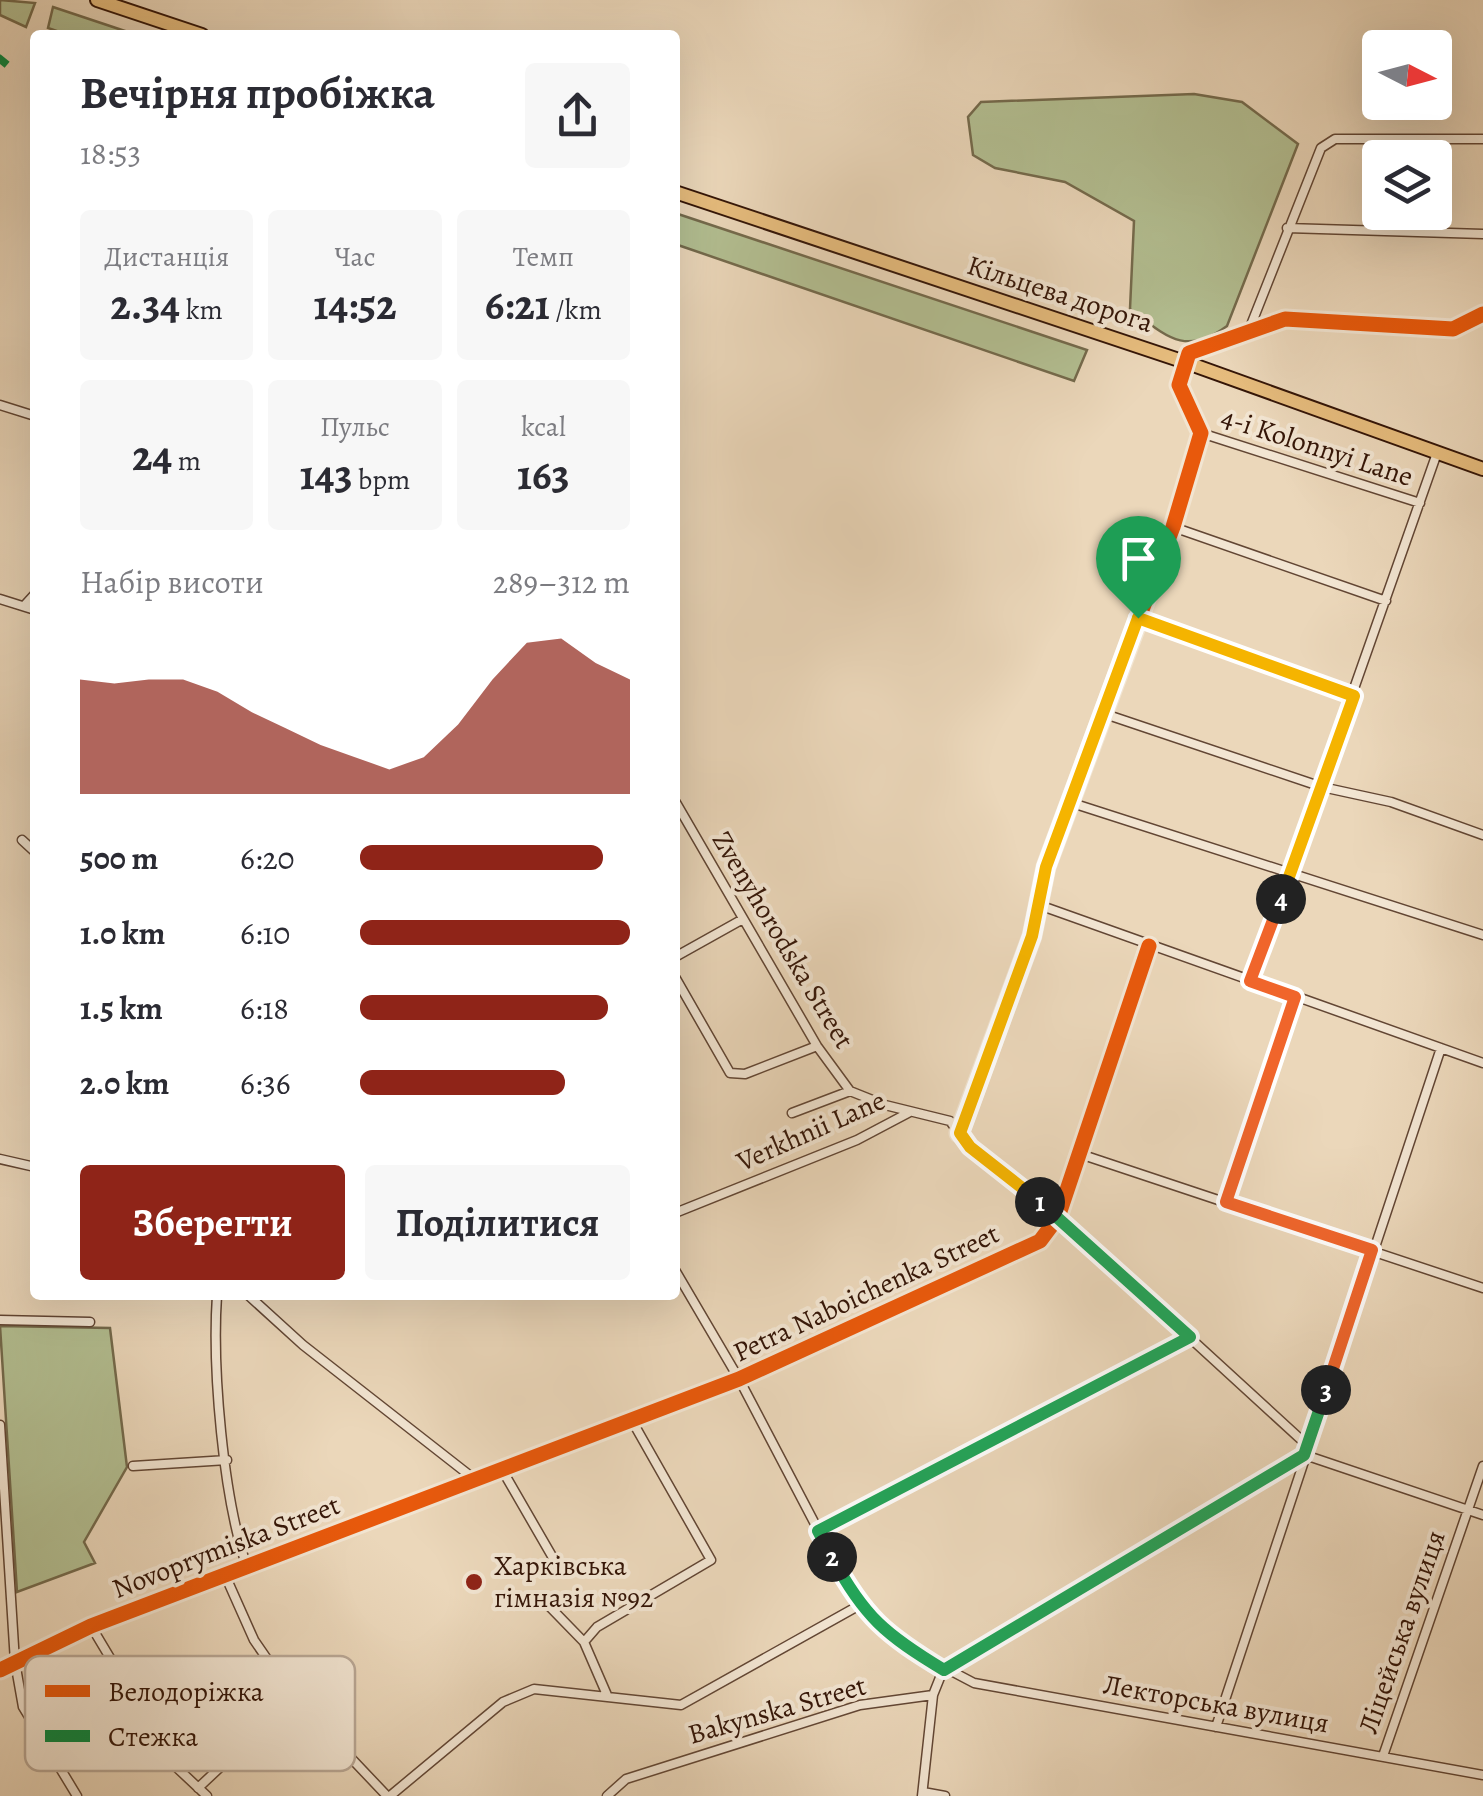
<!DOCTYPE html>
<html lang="uk">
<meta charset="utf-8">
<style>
body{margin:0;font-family:Alegreya,serif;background:#f7f7f7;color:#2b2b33;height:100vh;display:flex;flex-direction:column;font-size:38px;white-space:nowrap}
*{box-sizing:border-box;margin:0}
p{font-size:32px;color:#7c7c81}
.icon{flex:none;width:55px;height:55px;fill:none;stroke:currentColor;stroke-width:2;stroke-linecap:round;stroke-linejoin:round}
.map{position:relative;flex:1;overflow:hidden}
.details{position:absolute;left:30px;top:30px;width:650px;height:1270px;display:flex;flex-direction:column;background:#fff;border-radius:10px;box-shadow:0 10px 40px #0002}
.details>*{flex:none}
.needle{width:65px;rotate:96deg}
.controls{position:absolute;left:1362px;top:30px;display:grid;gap:20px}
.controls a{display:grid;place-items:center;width:90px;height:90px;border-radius:10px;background:#fff;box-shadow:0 10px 40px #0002;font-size:50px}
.pin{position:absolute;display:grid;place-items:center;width:85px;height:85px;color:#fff;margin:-102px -42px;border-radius:50% 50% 50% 0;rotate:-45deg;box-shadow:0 0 10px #0007}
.pin .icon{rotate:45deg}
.km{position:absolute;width:50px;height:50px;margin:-25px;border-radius:50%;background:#222;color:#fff;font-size:28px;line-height:50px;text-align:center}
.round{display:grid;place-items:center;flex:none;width:105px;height:105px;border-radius:10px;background:#f7f7f7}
.headline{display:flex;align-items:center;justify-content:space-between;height:170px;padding:0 50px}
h1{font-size:45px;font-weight:700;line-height:75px}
.figures{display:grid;grid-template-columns:repeat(3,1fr);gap:15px;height:170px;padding:10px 50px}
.figures div{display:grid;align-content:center;border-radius:10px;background:#f7f7f7;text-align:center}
.figures b{font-size:42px;font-weight:700}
.figures small{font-size:28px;font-weight:400}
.figures p{font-size:28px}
.chart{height:280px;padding:20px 50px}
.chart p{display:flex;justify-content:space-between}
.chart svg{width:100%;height:180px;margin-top:10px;fill:#8f2418;opacity:.7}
.primary-button{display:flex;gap:20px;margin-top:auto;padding:20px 50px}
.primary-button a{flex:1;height:115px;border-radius:10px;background:#8f2418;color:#fff;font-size:40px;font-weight:700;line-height:115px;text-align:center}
.primary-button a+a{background:#f7f7f7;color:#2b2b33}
ul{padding:0 50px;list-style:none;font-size:32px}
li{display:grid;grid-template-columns:160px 120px 1fr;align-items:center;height:75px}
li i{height:25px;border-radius:12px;background:#8f2418}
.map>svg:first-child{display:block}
.green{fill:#b3bf92;stroke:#746a4c;stroke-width:2.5}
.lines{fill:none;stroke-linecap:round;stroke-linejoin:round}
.minor-casing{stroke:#624634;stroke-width:11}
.trunk-casing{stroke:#341507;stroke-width:16}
.minor{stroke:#f2e5d2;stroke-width:8}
.trunk{stroke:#e6bc7d;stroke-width:12}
.quiet{stroke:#00873e;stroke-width:12;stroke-dasharray:25 12;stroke-linecap:butt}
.cycleway-casing{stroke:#f2e5d2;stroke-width:21}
.cycleway{stroke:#e8590c;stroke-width:15}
.split-1-casing{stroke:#fff;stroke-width:20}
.split-2-casing{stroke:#fff;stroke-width:20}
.split-3-casing{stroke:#fff;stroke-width:20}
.split-4-casing{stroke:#fff;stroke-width:20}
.split-5-casing{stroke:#fff;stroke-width:20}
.split-1{stroke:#f5b400;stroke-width:12}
.split-2{stroke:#22a559;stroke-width:12}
.split-3{stroke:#22a559;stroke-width:12}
.split-4{stroke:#f0652b;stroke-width:12}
.split-5{stroke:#f5b400;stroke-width:12}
.poi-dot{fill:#8f2418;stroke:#f2e5d2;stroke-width:4}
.labels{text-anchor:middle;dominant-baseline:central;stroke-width:8;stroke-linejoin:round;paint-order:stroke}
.street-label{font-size:28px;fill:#341507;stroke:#f2e5d2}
.poi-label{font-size:28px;fill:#341507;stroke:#f2e5d2;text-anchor:start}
.key{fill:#f2e5d2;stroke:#b9a795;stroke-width:2.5}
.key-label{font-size:28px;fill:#341507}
</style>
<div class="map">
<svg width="1483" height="1796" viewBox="0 0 1483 1796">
<rect width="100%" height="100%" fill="#ebd7ba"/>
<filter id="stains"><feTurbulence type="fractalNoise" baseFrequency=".002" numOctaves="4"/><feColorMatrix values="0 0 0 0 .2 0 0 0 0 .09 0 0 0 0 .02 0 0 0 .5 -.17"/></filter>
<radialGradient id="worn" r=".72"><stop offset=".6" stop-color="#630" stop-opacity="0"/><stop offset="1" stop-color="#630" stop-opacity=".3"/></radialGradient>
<path class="green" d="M0 0 35 3 26 27 0 15Z
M53 7 137 35H68L48 28Z
M1194 94 1242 102 1298 144 1227 326C1185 357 1166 336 1130 309L1134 221 1065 182 995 168 973 155 968 117 981 102Z
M675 213 1087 350 1074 381 675 244Z
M0 1326 110 1328 127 1467 84 1542 95 1563 17 1592Z"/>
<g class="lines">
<g class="minor-casing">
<path id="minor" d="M1287 228 1483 234
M1247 335 1321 148 1335 139H1483
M0 405 35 416
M1201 433 1420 503
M1173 527 1386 601
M0 599 35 610
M24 606 35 594
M1138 618 1354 696
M1105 714 1322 787 1391 802 1483 835
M675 801 817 1046 850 1091 885 1105 950 1121 969 1147 1058 1217 1308 1446
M1069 802 1483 935
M22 840 35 852
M1039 905 1483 1063
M675 957 743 919
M675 977 730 1073 745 1074 817 1046
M1251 981 1437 453
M792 1113 850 1091
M959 1133 1032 936 1046 867 1173 527 1201 433 1179 385 1189 353 1285 319 1453 329 1483 314
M1080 1154 1483 1288
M0 1159 35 1167
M1226 1202 1295 997
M675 1213 857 1140 910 1112
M675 1270 739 1379 858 1606 900 1644 974 1683 1483 1775
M217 1295C212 1368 223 1498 247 1567
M248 1295 303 1345 473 1478
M0 1320 90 1322
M0 1425 15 1662 23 1707 77 1796
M133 1466 227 1460
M501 1468 560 1570
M818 1531 1190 1337
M225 1575 254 1640 294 1698 387 1796
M548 1605 584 1642 607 1695
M91 1626 174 1765 207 1796
M584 1642 597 1627 711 1560 631 1419
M0 1670 91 1626 739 1379 1040 1241 1058 1217 1149 946
M1216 1727 1441 1048
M1383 1756 1483 1466
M198 1788 294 1698
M923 1792 945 1796
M390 1796 503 1702 534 1689 681 1705 858 1606
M607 1796 626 1779 860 1705 933 1695 943 1670 1305 1455 1483 1515
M922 1796 933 1695"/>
</g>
<g class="trunk-casing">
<path id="trunk" d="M97 0 202 35
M675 192 1185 362 1483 469"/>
</g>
<use href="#minor" class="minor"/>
<use href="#trunk" class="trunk"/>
<path class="quiet" d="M0 64 5 58"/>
<g class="cycleway-casing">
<path id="cycleway" d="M959 1133 1032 936 1046 867 1173 527 1201 433 1179 385 1189 353 1285 319 1453 329 1483 314
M0 1670 91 1626 739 1379 1040 1241 1058 1217 1149 946"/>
</g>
<use href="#cycleway" class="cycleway"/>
</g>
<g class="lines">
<g class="split-1-casing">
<path id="split-1" d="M1040 1202 970 1147 960 1133 1032 936 1046 867 1138 618"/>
</g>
<g class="split-2-casing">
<path id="split-2" d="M832 1557 818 1531 1190 1337 1040 1202"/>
</g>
<g class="split-3-casing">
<path id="split-3" d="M832 1557C864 1617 886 1635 944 1670L1304 1455 1326 1390"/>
</g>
<g class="split-4-casing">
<path id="split-4" d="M1281 899 1250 981 1295 997 1226 1202 1372 1250 1326 1390"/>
</g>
<g class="split-5-casing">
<path id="split-5" d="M1138 618 1354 696 1281 899"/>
</g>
<use href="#split-1" class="split-1"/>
<use href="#split-2" class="split-2"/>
<use href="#split-3" class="split-3"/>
<use href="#split-4" class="split-4"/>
<use href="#split-5" class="split-5"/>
</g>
<circle class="poi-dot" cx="474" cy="1582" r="10"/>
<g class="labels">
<g class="street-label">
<text transform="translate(1060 294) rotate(18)">Кільцева дорога</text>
<text transform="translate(1317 447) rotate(18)">4-i Kolonnyi Lane</text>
<text transform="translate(783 940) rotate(59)">Zvenyhorodska Street</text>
<text transform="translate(811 1131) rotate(-24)">Verkhnii Lane</text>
<text transform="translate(866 1293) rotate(-25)">Petra Naboichenka Street</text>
<text transform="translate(226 1547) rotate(-21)">Novoprymiska Street</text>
<text transform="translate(1402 1632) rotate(-71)">Ліцейська вулиця</text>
<text transform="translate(1216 1704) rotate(10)">Лекторська вулиця</text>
<text transform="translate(777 1710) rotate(-16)">Bakynska Street</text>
</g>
<g class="poi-label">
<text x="494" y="1566">Харківська<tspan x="494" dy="32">гімназія №92</tspan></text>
</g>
</g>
<rect x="25" y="1656" width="330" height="115" rx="15" class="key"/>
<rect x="45" y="1685" width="45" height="12" fill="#e8590c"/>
<rect x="45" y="1730" width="45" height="12" fill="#00873e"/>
<g class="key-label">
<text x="108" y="1701">Велодоріжка</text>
<text x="108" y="1746">Стежка</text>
</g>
<rect width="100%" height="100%" filter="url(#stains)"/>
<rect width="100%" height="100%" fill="url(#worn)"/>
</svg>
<div class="controls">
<a><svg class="needle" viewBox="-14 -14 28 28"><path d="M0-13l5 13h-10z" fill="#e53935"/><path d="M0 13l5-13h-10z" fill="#7c7c81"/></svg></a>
<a><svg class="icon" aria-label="layers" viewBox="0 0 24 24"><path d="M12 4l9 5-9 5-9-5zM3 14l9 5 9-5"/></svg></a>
</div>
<div class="pin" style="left:1138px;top:618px;background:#1e9e55"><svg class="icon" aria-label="arrive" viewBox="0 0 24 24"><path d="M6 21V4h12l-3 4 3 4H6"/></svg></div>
<b class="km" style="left:1040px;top:1202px">1</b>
<b class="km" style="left:832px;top:1557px">2</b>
<b class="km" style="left:1326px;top:1390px">3</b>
<b class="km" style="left:1281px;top:899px">4</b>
<section class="details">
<div class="headline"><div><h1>Вечірня пробіжка</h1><p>18:53</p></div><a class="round"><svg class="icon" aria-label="share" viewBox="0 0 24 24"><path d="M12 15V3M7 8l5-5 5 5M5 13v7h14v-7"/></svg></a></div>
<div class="figures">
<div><p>Дистанція</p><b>2.34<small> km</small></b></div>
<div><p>Час</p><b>14:52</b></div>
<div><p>Темп</p><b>6:21<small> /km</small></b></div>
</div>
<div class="figures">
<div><b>24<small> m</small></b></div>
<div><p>Пульс</p><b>143<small> bpm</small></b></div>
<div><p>kcal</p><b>163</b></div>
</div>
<div class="chart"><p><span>Набір висоти</span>289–312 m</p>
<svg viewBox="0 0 160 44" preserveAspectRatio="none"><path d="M0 44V16L10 17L20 16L30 16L40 19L50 24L60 28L70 32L80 35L90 38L100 35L110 27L120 16L130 7L140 6L150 12L160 16V44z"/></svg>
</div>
<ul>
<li><b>500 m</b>6:20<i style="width:90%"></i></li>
<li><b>1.0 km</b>6:10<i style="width:100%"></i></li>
<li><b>1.5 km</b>6:18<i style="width:92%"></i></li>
<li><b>2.0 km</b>6:36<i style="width:76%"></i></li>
</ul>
<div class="primary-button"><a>Зберегти</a><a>Поділитися</a></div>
</section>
</div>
